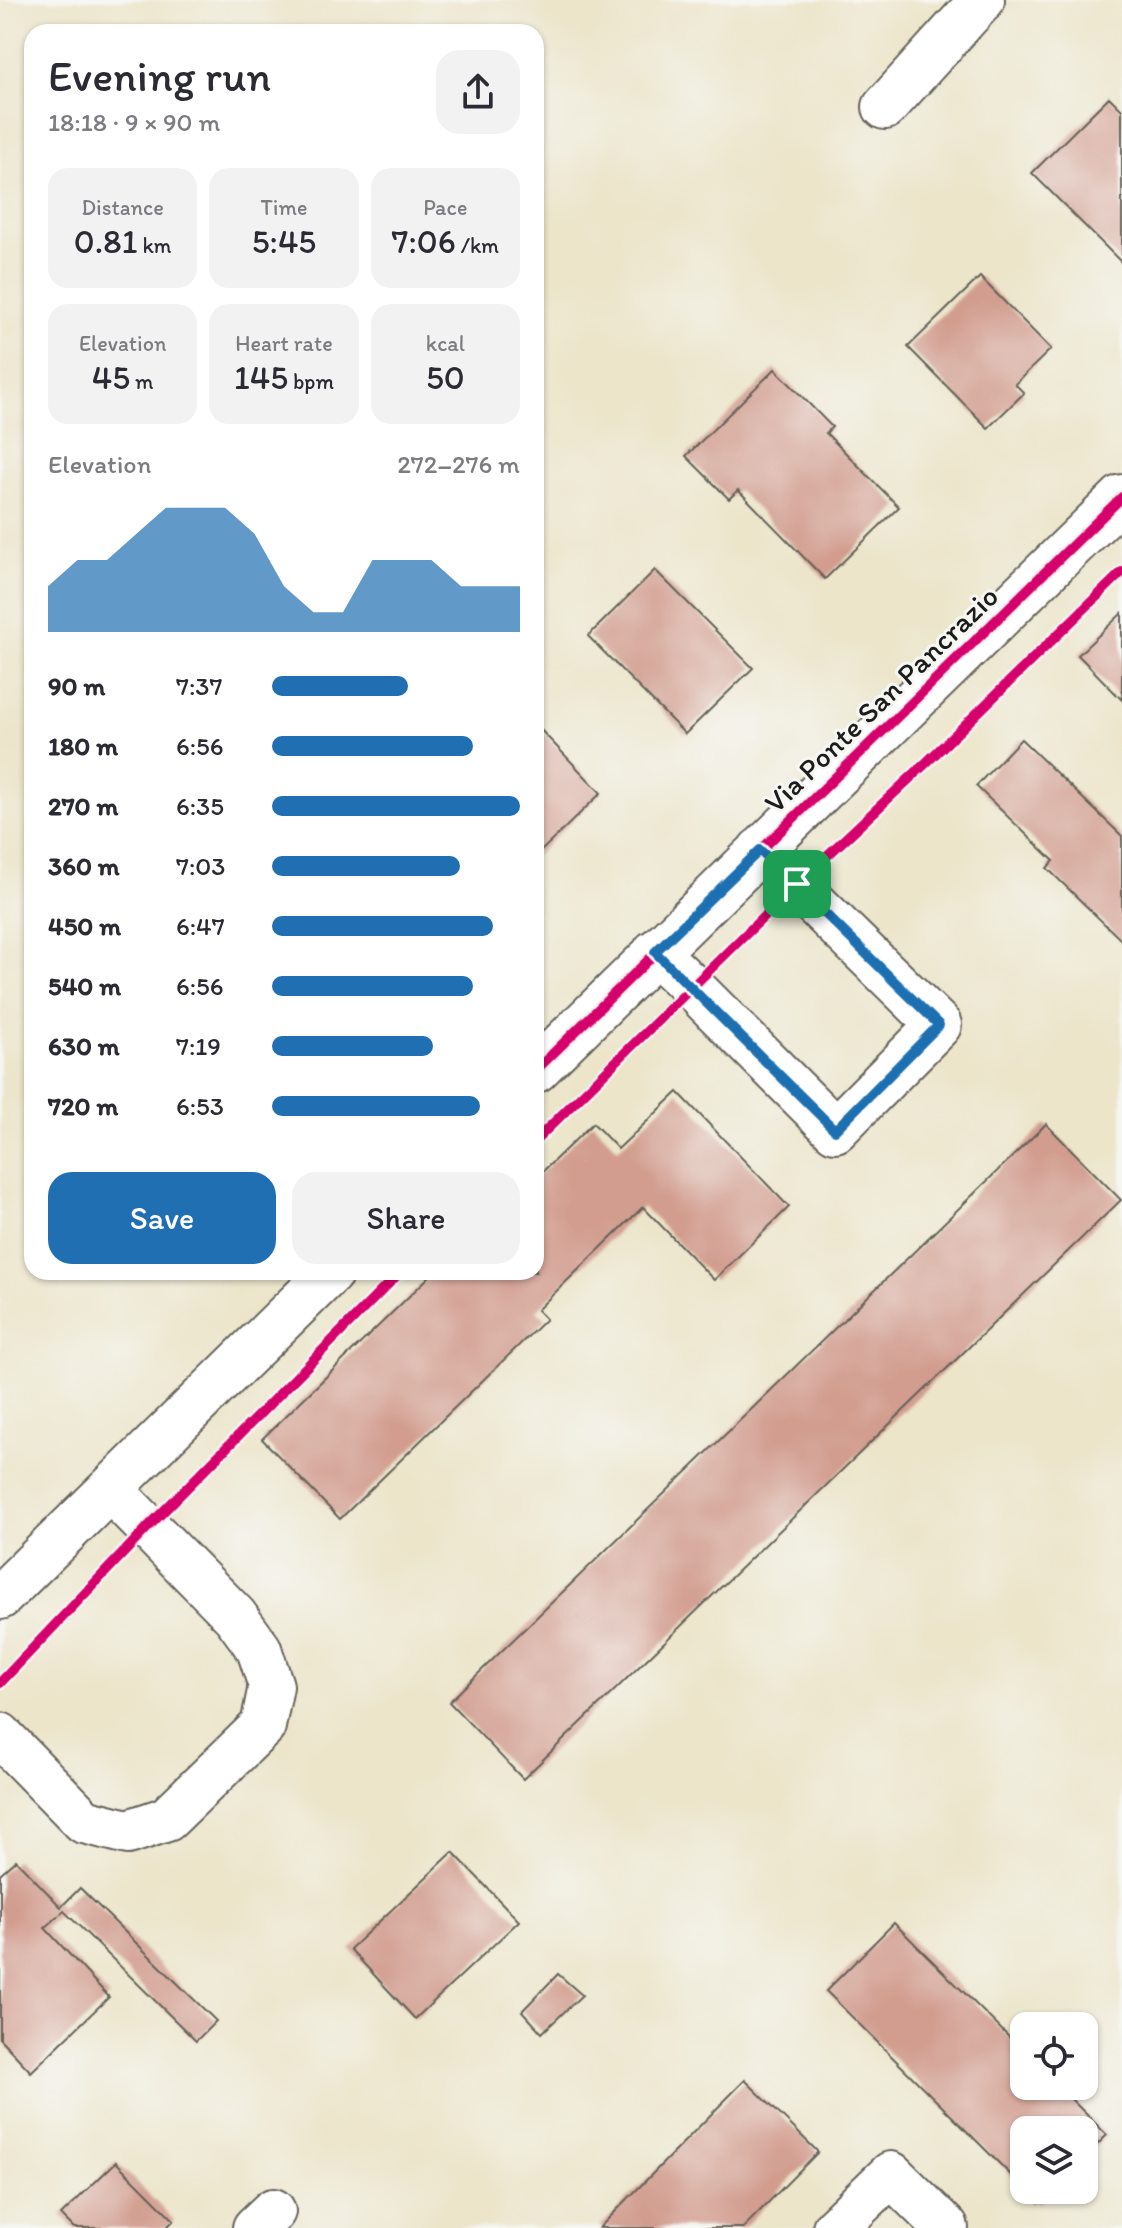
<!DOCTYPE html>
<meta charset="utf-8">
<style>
body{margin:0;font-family:Itim,sans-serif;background:#f2f2f3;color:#2b2b33;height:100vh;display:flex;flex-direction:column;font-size:30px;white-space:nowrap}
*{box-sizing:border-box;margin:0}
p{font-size:26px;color:#7c7c81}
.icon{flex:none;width:44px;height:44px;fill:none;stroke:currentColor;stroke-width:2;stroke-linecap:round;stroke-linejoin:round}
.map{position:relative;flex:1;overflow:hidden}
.details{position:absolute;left:24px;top:24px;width:520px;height:1256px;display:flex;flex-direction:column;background:#fff;border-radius:24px;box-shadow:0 2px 6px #0004}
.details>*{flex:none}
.tools{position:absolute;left:1010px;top:2012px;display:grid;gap:16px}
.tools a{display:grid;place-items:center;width:88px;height:88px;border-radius:16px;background:#fff;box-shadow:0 2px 6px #0004;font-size:40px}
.pin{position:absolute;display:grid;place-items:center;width:68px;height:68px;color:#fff;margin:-34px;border-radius:16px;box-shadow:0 4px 12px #0006}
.round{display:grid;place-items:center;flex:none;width:84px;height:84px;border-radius:24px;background:#f2f2f3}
.summary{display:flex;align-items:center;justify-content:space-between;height:136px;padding:0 24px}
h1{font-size:44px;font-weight:600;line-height:60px}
.metrics{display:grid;grid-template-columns:repeat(3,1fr);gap:12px;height:136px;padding:8px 24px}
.metrics div{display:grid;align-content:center;border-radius:20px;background:#f2f2f3;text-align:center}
.metrics b{font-size:34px;font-weight:600}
.metrics small{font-size:22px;font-weight:400}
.metrics p{font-size:22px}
.chart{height:224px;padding:16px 24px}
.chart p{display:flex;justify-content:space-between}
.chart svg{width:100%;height:144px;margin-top:8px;fill:#1f6fb2;opacity:.7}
.button{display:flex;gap:16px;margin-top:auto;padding:16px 24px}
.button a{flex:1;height:92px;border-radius:24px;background:#1f6fb2;color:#fff;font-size:32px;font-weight:600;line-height:92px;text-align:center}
.button a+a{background:#f2f2f3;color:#2b2b33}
ul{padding:0 24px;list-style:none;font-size:26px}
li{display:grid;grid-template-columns:128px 96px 1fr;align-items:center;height:60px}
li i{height:20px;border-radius:10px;background:#1f6fb2}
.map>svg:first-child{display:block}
.building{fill:#d29d8f}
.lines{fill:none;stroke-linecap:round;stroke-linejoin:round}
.street-casing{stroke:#656259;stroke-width:48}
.street{stroke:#fff;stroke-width:44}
.cycleway-casing{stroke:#f6f6f2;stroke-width:15}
.cycleway{stroke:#d6006c;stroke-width:10}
.route-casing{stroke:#fff;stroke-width:16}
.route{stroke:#1f6fb2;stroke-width:10}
.labels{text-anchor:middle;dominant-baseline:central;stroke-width:6;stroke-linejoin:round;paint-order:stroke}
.street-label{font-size:30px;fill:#1c1c1c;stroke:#f6f6f2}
</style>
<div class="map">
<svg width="1122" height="2228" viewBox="0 0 1122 2228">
<rect width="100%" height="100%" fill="#f6f6f2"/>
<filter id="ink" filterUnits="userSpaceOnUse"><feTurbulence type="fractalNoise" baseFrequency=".0125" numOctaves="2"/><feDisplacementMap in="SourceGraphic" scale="16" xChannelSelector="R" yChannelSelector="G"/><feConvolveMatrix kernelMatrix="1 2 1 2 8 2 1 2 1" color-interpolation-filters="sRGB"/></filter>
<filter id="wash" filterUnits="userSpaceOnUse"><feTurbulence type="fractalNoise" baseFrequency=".006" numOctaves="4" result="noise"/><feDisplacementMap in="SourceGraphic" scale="32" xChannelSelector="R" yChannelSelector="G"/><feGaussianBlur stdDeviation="1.8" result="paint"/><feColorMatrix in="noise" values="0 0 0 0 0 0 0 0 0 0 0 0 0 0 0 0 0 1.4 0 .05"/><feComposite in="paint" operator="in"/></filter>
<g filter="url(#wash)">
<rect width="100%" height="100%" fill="#ece5ca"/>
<g id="blocks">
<path class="building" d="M1109 97 1122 110V263L1032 173Z
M980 277 1051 349 1015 384 1024 393 988 428 908 347Z
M775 369 832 427 826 433 899 507 825 579 738 490 729 499 686 456Z
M655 570 753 668 685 734 588 636Z
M1122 613V700L1078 655Z
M536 725 601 793 536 856Z
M1021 739 1122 836V941L1047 868 1054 861 976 786Z
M678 1092 789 1207 714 1280 643 1207 537 1310 546 1319 340 1519 262 1439 434 1272H536V1178L593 1123 618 1149Z
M1046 1124 1121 1200 523 1779 449 1702Z
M453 1852 519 1921 415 2019 350 1949Z
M16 1860 61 1907 80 1888 216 2021 196 2041 64 1911 45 1928 109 1997 31 2072 0 2039V1874Z
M894 1923 1024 2052V2086H1058L1107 2135 1084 2158V2130H1024V2188L826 1991Z
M558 1974 582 1995 542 2033 522 2011Z
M745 2080 818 2152 743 2228H599Z
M116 2162 174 2220 166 2228H74L61 2215Z
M1026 2190H1052L1039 2203Z"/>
</g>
</g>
<g filter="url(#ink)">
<use href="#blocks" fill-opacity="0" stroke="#656259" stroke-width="2"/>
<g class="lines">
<g class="street-casing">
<path id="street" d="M885 107 982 0
M655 952 693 988 835 1130 939 1025 760 850
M536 1070 1122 497
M0 1597 331 1272
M0 1735 84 1821 128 1832 167 1819 263 1726 271 1686 259 1649 235 1616 110 1489
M255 2228 273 2211
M835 2228 891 2174 946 2228"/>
</g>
<use href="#street" class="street"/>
<g class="cycleway-casing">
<path id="cycleway" d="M536 1070 1122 497
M536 1140 797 884 926 763 1122 572
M0 1683 148 1527 400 1272"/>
</g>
<use href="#cycleway" class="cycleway"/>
</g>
</g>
<g class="lines" filter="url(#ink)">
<g class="route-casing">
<path id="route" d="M760 850 939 1025 835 1130 655 952Z"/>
</g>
<use href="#route" class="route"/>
</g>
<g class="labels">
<g class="street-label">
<text transform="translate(881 699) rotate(-44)">Via Ponte San Pancrazio</text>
</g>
</g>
</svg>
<div class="tools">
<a><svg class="icon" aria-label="locate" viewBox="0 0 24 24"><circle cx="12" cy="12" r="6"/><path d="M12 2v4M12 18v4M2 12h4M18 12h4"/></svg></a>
<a><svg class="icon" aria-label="layers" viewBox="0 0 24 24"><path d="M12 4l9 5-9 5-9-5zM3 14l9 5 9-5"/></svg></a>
</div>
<div class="pin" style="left:797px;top:884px;background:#1e9e55"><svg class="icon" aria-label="arrive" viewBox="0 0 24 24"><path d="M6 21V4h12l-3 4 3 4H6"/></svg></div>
<section class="details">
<div class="summary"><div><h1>Evening run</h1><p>18:18 · 9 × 90 m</p></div><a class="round"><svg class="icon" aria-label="share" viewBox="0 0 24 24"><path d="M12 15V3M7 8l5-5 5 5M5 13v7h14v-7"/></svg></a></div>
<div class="metrics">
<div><p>Distance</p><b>0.81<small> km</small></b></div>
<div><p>Time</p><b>5:45</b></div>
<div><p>Pace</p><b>7:06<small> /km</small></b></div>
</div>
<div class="metrics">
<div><p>Elevation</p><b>45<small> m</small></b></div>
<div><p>Heart rate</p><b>145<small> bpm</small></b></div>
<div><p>kcal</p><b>50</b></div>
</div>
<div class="chart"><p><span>Elevation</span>272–276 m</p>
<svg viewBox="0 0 160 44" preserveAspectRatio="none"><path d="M0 44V30L10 22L20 22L30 14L40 6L50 6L60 6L70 14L80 30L90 38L100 38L110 22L120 22L130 22L140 30L150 30L160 30V44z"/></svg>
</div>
<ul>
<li><b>90 m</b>7:37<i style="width:55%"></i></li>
<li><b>180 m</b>6:56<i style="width:81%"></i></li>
<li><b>270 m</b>6:35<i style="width:100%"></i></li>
<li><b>360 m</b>7:03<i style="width:76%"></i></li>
<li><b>450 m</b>6:47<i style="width:89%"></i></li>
<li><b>540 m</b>6:56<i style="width:81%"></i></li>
<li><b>630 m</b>7:19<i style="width:65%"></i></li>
<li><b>720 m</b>6:53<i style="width:84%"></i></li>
</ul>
<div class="button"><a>Save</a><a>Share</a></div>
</section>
</div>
